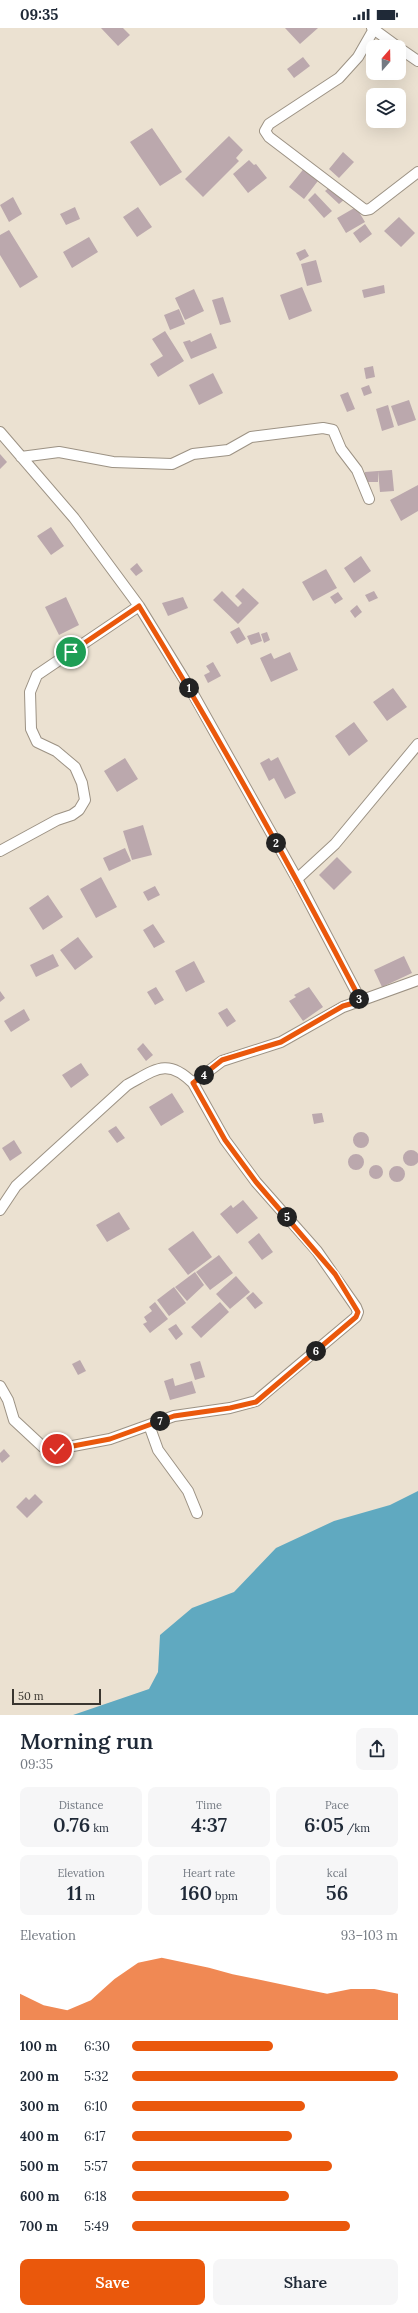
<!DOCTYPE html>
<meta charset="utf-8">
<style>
body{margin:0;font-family:Lora,serif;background:#f6f6f7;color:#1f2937;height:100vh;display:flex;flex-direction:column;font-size:15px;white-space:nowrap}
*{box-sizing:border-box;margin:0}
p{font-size:13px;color:#747a83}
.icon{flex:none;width:22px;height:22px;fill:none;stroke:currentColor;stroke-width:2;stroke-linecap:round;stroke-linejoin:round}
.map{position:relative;height:1687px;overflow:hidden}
.side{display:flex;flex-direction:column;background:#fff;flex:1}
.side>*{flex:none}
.needle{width:26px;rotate:20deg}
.controls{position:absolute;left:366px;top:12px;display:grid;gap:8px}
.controls a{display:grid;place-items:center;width:40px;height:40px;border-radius:8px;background:#fff;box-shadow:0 4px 16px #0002;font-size:20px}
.scale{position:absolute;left:12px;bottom:10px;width:89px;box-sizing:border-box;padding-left:4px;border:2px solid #3a3630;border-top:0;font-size:11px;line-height:14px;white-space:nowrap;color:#3a3630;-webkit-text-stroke:3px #ebe1d1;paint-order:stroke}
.pin{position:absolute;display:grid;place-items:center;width:34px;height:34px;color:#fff;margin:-17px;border:2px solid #fff;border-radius:50%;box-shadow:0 1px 4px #0007}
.km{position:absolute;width:20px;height:20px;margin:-10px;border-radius:50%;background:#222;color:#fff;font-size:11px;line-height:20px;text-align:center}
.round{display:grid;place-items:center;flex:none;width:42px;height:42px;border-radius:8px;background:#f6f6f7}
.head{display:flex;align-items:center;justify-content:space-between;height:68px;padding:0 20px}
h1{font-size:22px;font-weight:600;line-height:30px}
.metrics{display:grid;grid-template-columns:repeat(3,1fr);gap:6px;height:68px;padding:4px 20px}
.metrics div{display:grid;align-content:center;border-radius:8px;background:#f6f6f7;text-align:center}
.metrics b{font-size:20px;font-weight:600}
.metrics small{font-size:11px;font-weight:400}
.metrics p{font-size:11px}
.chart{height:112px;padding:8px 20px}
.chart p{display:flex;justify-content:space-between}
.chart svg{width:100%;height:72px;margin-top:4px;fill:#ea580c;opacity:.7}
.button{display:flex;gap:8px;margin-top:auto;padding:8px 20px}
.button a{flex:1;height:46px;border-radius:8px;background:#ea580c;color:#fff;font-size:16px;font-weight:600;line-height:46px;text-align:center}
.button a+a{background:#f6f6f7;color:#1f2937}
ul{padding:0 20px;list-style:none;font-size:13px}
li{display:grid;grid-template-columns:64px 48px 1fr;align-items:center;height:30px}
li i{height:10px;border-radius:5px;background:#ea580c}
.status{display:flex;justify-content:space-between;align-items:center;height:28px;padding:0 20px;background:#fff;direction:ltr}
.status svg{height:11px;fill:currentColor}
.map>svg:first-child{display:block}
.water{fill:#60a9c0}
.building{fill:#bba8ad}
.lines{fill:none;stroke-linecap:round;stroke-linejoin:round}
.street-casing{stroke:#9c9284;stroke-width:12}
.street{stroke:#fff;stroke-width:10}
.route-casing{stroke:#fff;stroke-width:8}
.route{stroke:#ea580c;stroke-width:5}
</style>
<div class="status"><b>09:35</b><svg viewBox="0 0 49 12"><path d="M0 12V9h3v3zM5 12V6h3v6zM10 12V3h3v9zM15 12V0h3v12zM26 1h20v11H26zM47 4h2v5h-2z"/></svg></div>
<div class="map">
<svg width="418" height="1687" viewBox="0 0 418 1687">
<rect width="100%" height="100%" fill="#ebe1d1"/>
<path class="water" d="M418 1463V1687H73L149 1661 158 1644 160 1607 192 1580 234 1564 276 1520 334 1493 390 1477Z"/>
<path class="building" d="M101 0H123L130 7 118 18Z
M285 0H318L300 16Z
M303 29 310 38 294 50 287 41Z
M152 100 182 144 160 158 130 114Z
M229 108 243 122 236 130 239 133 203 169 185 151Z
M343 124 354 134 339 150 329 141Z
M249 132 254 137 256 136 267 150 248 165 233 146Z
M306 138 321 149 304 171 289 159Z
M331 158 345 171 339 176 325 163Z
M315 165 332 183 324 190 308 172Z
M13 169 22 186 9 194 0 177Z
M75 179 80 191 66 197 60 186Z
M138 179 152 199 137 209 123 189Z
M356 179 365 194 346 205 337 190Z
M399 189 415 205 401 219 384 203Z
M365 196 372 206 360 215 353 205Z
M9 202 38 249 20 260 0 227V207Z
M89 209 98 224 72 240 63 224Z
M305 221 309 228 300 233 296 225Z
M316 232 322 254 307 258 301 236Z
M384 257 385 265 364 270 362 262Z
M302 259 312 283 289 292 280 267Z
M194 261 204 283 185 292 175 270Z
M223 269 231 294 220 297 212 272Z
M179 281 185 296 170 302 164 287Z
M165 303 184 333 158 349 150 336 163 328 152 311Z
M211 305 217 320 191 331 183 314 190 312 191 314Z
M373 338 375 349 366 351 364 340Z
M213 345 223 365 199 377 189 357Z
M369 357 372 365 364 368 361 360Z
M348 364 355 381 347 384 340 367Z
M409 372 416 392 398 398 391 378Z
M388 377 394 399 382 403 376 381Z
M0 426 7 434 0 441Z
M392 442 394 463 380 464 378 443Z
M378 443V454H365V444Z
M418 457V483L401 493 390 472Z
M51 499 64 518 51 527 37 508Z
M361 528 371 543 354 555 344 540Z
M137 535 143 543 136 548 130 541Z
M326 541 337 560 313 573 302 554Z
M243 560 259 575 238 596 213 572 222 563 238 579 242 575 235 568Z
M374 563 378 570 369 574 365 567Z
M338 564 343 571 335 576 330 569Z
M66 569 79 597 59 607 45 579Z
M183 569 188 580 168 588 162 575Z
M357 577 362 584 355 590 350 583Z
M239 599 246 611 237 616 230 604Z
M259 604 262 613 251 617 247 608Z
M267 604 270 612 264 615 261 606Z
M290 624 298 642 271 654 260 630 271 625 274 631Z
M213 634 221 648 208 655 204 647 210 644 206 638Z
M393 660 407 679 387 693 373 674Z
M354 694 368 713 349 728 335 708Z
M278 729 296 765 285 771 274 750 269 753 260 735 269 730 271 733Z
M125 730 138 751 117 764 104 743Z
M143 797 152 827 132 832 123 803Z
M125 820 131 833 109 843 103 830Z
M337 829 352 844 334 862 319 847Z
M101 849 117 879 96 890 80 861Z
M155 858 160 867 148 873 143 864Z
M48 867 63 889 43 902 29 880Z
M153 896 165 914 154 920 143 902Z
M78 909 93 929 75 942 60 922Z
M53 926 59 938 36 949 30 937Z
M404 928 412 945 382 959 374 942Z
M194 933 205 954 186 964 175 943Z
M156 959 164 972 155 977 147 964Z
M309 959 323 979 303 993 289 973 296 969 294 967Z
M0 963 5 970 0 974Z
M227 980 236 993 227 999 218 985Z
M24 981 30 992 11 1004 4 993Z
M143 1015 153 1027 146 1033 137 1021Z
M81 1035 89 1047 71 1060 62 1047Z
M172 1065 184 1084 161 1098 149 1079Z
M322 1085 324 1094 314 1096 312 1086Z
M116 1098 125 1110 117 1115 108 1103Z
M353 1112a8 8 0 1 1 16 0a8 8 0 1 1-16 0Z
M14 1112 22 1125 10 1133 2 1120Z
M403 1130a8 8 0 1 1 16 0a8 8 0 1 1-16 0Z
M348 1134a8 8 0 1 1 16 0a8 8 0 1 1-16 0Z
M369 1144a7 7 0 1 1 14 0a7 7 0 1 1-14 0Z
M389 1146a8 8 0 1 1 16 0a8 8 0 1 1-16 0Z
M243 1172 258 1190 237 1206 220 1186 231 1177 233 1180Z
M119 1184 130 1201 107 1214 96 1197Z
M193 1203 212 1229 188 1247 168 1221Z
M259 1205 273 1224 262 1232 248 1214Z
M219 1227 233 1245 210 1262 196 1244Z
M195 1244 204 1257 187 1273 175 1259Z
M236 1248 250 1264 230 1281 216 1266Z
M174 1259 186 1275 169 1288 157 1272Z
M253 1264 263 1275 255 1281 246 1270Z
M155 1274 168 1291 150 1305 143 1296 147 1294 144 1289 152 1283 149 1279Z
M220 1274 229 1284 201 1310 191 1299Z
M176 1296 183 1306 176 1312 168 1301Z
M80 1332 86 1343 78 1347 72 1336Z
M200 1333 205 1349 195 1352 190 1336Z
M173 1350 175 1358 192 1353 196 1365 170 1372 164 1353Z
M4 1421 10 1428 2 1435 0 1432V1425Z
M35 1466 43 1474 27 1490 16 1479 26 1469 29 1472Z"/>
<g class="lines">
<g class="street-casing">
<path id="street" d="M372 0 398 19
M374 1 358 29 339 50 269 96 265 103 269 109 365 182 370 181 418 144
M399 20 418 33
M0 404 74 490 139 578 192 664 297 851 361 973
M21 429 59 424 113 434 172 436 193 426 228 422 251 409 323 400 333 402 341 421 357 442 369 471
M0 823 57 792 72 787 79 782 85 772 82 755 75 739 56 723 37 714 31 701 30 664 37 647 139 578
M297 851 335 816 418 716
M0 1182 16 1158 127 1057C155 1042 167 1029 193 1055L222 1033 281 1014 343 979 418 952
M0 1358 8 1372 14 1392 43 1419 57 1421 110 1411 174 1388 230 1380 256 1373 356 1289 358 1284 356 1279 317 1223 256 1154 225 1112 193 1055
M149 1397 158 1422 188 1463 197 1485"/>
</g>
<use href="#street" class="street"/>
</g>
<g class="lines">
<g class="route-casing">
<path id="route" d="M57 1421 110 1411 174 1388 230 1380 256 1374 356 1289 358 1284 335 1246 256 1154 225 1112 193 1055 222 1032 281 1014 343 978 361 973C291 839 218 707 139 578L71 624"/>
</g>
<use href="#route" class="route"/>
</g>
</svg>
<div class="controls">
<a><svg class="needle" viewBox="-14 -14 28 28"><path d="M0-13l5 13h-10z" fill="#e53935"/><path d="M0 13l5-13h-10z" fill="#747a83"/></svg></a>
<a><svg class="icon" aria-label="layers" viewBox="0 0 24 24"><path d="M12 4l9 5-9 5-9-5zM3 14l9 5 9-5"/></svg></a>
</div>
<div class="scale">50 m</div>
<div class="pin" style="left:71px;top:624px;background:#1e9e55"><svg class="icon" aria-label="arrive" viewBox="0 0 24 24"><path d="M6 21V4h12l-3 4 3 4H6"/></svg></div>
<div class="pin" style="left:57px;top:1421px;background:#d93025"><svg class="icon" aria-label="check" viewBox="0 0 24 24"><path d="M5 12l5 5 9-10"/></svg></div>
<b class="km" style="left:189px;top:660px">1</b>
<b class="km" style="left:276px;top:815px">2</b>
<b class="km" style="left:359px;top:971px">3</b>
<b class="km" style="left:204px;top:1047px">4</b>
<b class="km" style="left:287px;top:1189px">5</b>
<b class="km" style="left:316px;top:1323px">6</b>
<b class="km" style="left:160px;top:1393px">7</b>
</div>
<section class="side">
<div class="head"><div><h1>Morning run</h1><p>09:35</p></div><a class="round"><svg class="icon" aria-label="share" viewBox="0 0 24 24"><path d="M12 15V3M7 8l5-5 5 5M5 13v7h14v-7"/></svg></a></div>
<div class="metrics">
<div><p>Distance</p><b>0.76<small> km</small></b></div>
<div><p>Time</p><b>4:37</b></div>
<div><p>Pace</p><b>6:05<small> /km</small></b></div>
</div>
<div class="metrics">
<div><p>Elevation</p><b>11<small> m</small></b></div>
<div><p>Heart rate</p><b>160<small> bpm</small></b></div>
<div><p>kcal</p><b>56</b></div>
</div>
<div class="chart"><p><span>Elevation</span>93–103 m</p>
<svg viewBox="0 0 160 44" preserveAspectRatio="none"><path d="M0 44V28L10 35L20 38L30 32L40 19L50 9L60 6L70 9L80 12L90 16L100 19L110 22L120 25L130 28L140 25L150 25L160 28V44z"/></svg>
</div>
<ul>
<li><b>100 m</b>6:30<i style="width:53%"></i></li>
<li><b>200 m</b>5:32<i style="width:100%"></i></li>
<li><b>300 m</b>6:10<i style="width:65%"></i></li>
<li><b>400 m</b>6:17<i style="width:60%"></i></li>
<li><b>500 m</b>5:57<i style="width:75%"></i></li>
<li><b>600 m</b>6:18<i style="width:59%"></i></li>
<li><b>700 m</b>5:49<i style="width:82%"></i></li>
</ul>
<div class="button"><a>Save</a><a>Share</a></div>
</section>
